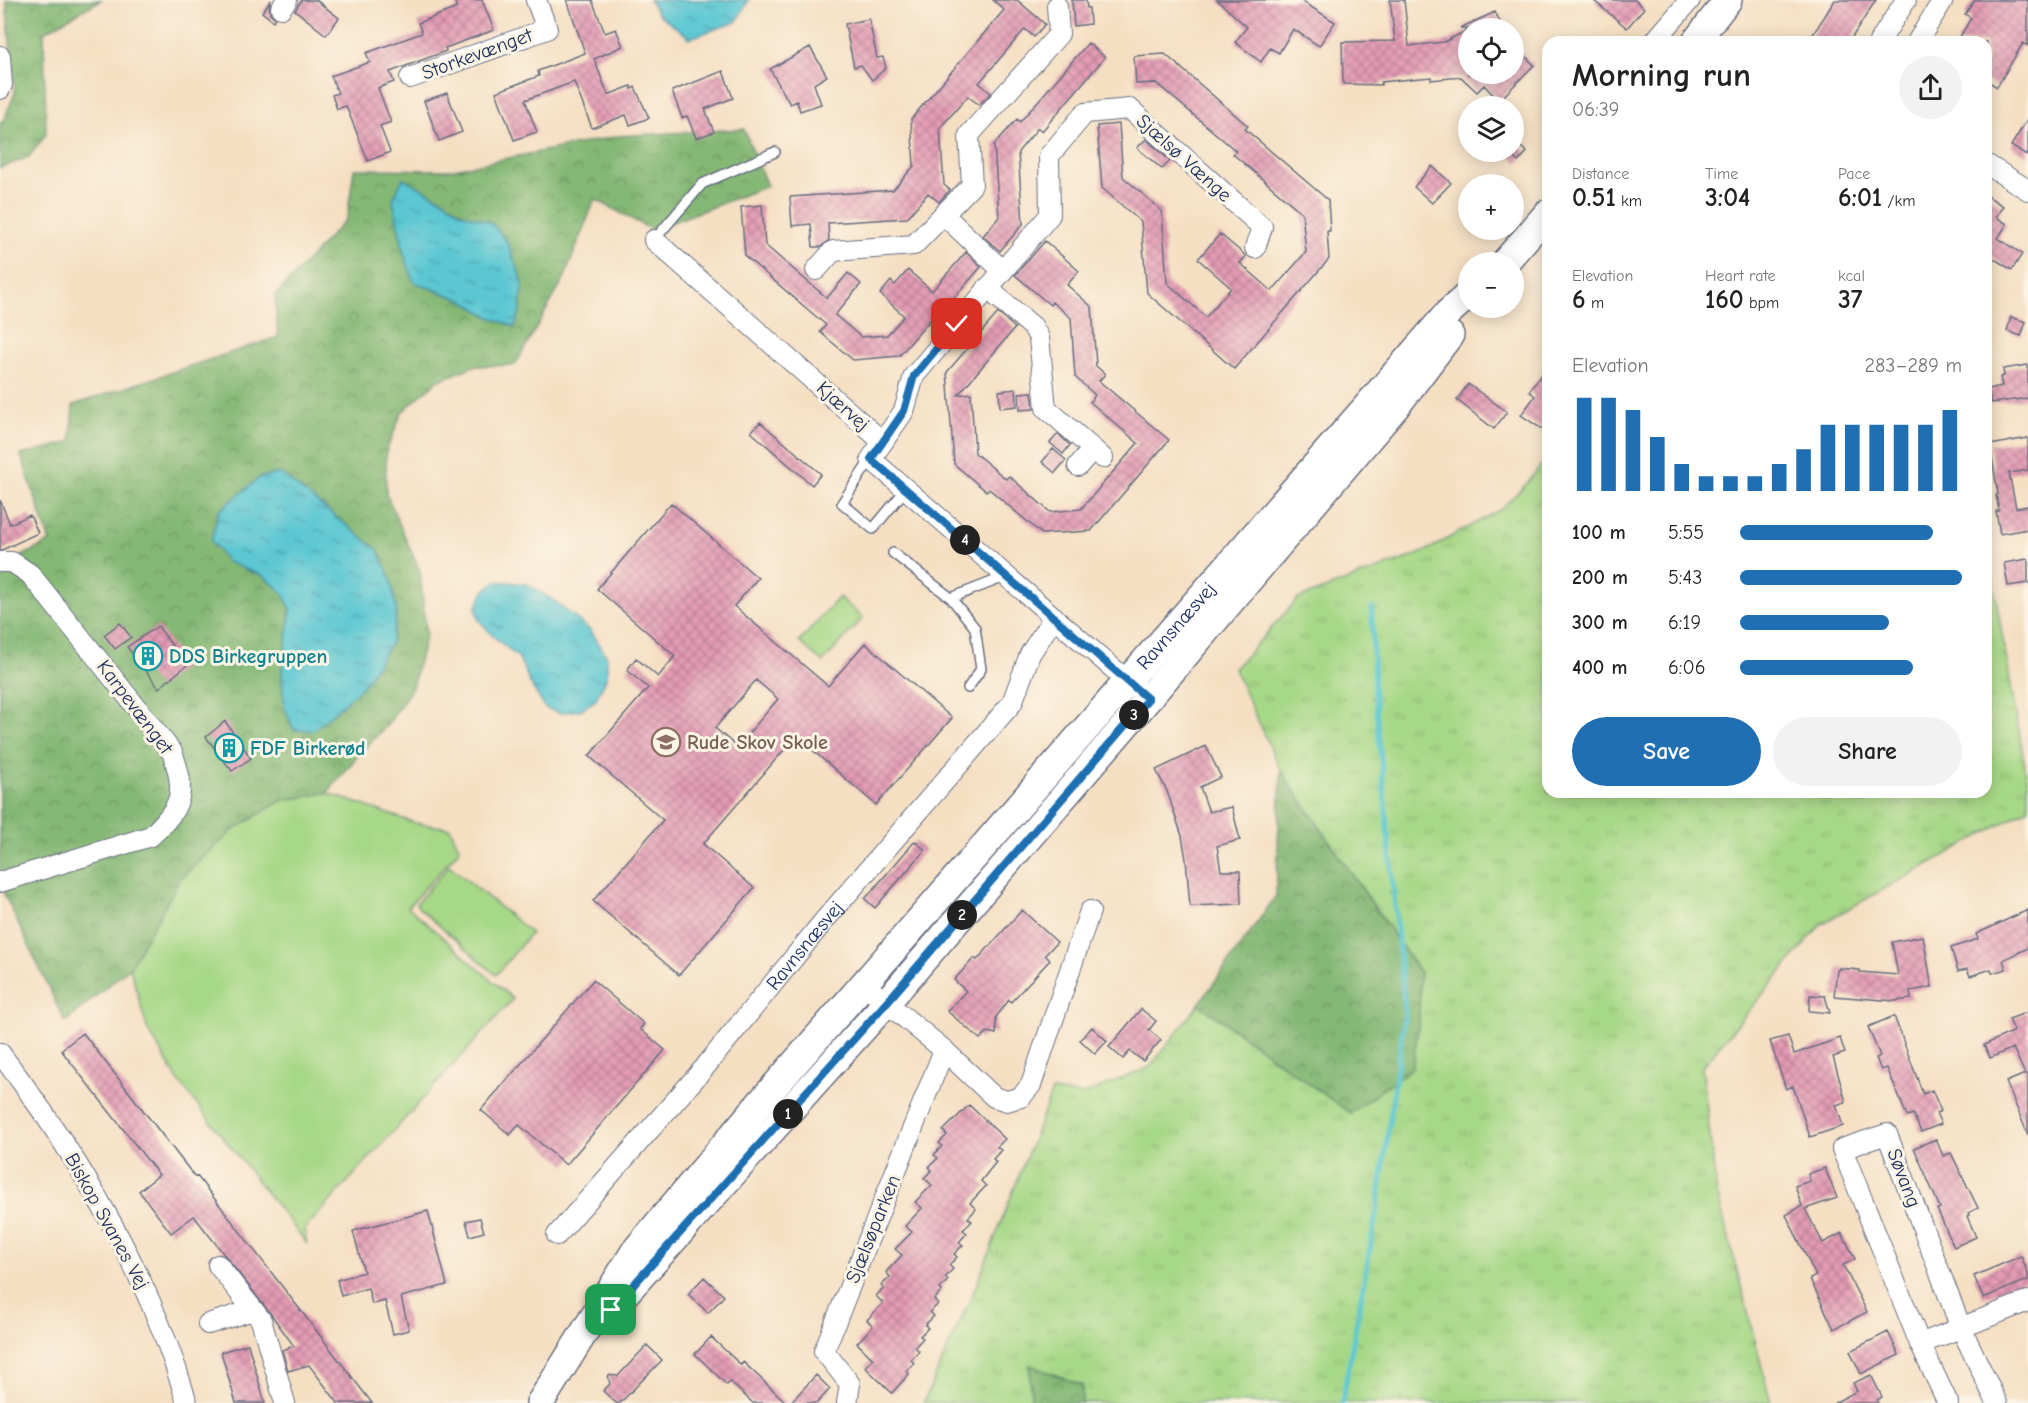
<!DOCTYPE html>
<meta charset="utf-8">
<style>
body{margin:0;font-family:"Comic Neue",sans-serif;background:#f2f2f2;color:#222;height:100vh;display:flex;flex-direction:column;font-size:22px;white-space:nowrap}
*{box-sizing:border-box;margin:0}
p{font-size:20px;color:#767676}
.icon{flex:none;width:33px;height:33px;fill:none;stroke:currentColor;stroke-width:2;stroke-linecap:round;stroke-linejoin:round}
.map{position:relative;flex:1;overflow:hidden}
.details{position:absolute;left:1542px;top:36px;width:450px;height:762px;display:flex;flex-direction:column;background:#fff;border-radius:18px;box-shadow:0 3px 15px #0003}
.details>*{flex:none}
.fabs{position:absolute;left:1458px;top:18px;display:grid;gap:12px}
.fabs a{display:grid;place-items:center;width:66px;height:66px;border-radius:50%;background:#fff;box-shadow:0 3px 15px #0003;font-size:30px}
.pin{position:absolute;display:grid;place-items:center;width:51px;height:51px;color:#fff;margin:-26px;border-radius:12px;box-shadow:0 3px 9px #0006}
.km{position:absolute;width:30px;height:30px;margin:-15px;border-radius:50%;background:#222;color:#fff;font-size:16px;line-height:30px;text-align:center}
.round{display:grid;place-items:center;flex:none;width:63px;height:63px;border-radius:32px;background:#f2f2f2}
.head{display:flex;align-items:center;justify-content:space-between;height:102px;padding:0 30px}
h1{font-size:33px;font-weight:700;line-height:45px}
.stats{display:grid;grid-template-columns:repeat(3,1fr);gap:9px;height:102px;padding:6px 30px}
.stats div{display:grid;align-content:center}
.stats b{font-size:26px;font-weight:700}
.stats small{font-size:16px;font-weight:400}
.stats p{font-size:16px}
.chart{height:168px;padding:12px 30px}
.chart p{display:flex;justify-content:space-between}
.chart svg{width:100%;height:108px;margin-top:6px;stroke:#1f6fb2;stroke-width:6}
.button{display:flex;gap:12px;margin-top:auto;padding:12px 30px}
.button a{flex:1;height:69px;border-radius:36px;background:#1f6fb2;color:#fff;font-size:24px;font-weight:700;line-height:69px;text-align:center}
.button a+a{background:#f2f2f2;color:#222}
ul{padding:0 30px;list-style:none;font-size:20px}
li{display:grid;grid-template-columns:96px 72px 1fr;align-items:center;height:45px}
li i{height:15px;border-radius:8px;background:#1f6fb2}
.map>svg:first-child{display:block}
.grass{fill:url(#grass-tufts);stroke:#618472;stroke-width:1.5}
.forest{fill:url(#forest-crowns);stroke:#507469;stroke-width:1.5;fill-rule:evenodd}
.pitch{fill:#a7d887;stroke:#618472;stroke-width:1.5}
.water{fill:url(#water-ripples);stroke:#3b7b98;stroke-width:1.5}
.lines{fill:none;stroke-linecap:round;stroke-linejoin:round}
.stream{stroke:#5bc7d2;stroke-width:5}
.building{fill:url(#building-cross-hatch);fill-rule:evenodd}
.lane-casing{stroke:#676d81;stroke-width:12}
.street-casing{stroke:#676d81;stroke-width:22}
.secondary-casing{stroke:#676d81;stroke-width:30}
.lane{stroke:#fff;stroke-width:9}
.street{stroke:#fff;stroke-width:20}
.secondary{stroke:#fff;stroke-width:27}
.route-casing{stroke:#fff;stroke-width:12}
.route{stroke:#1f6fb2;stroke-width:8}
.labels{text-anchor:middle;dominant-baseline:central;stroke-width:6;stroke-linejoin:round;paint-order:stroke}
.street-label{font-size:20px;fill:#1b2f5e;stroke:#fcf5e5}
.culture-label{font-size:20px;font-weight:bold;fill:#0d838f;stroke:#fcf5e5;text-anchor:start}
.education-label{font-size:20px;font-weight:bold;fill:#785e54;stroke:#fcf5e5;text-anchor:start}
</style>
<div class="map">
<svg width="2028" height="1403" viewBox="0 0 2028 1403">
<defs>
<pattern id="grass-tufts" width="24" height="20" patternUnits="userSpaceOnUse" patternTransform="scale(1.5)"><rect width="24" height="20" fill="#a7d887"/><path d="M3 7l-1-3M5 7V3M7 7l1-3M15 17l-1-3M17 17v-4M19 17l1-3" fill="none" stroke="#8fba77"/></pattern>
<pattern id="forest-crowns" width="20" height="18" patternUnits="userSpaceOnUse" patternTransform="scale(1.5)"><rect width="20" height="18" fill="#85b874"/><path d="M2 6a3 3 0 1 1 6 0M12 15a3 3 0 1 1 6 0" fill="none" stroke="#6c9662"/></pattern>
<pattern id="water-ripples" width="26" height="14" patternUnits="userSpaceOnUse" patternTransform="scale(1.5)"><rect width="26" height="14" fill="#5bc7d2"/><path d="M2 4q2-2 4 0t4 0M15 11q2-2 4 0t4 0" fill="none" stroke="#4aa2ae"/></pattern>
<pattern id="building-cross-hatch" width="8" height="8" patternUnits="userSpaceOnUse" patternTransform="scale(1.5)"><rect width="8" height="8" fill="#e49bb4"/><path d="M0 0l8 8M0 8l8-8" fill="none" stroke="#b87f96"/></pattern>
</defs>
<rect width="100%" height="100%" fill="#fcf5e5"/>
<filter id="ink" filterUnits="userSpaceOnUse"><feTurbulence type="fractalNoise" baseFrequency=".0167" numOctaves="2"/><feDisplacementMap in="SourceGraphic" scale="12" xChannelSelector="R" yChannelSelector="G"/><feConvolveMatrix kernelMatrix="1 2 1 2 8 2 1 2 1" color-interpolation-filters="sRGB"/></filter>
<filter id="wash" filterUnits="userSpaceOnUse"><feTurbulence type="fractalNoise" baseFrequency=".008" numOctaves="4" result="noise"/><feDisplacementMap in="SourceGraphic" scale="24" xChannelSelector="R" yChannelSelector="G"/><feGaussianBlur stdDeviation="1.35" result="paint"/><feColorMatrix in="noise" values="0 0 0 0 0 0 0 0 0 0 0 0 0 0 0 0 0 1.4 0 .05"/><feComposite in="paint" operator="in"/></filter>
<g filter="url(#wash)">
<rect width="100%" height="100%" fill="#f5dfc3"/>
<path class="grass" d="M1548 457V792H1986V541L2028 784V809L1821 924 1702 1067 1716 1189 1771 1403H1082V1385L1030 1366 1031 1403H923L977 1284 1052 1091 1082 1095 1150 1067 1199 1004 1350 1113 1420 973 1281 771 1234 669 1298 599 1424 552 1501 509 1527 483Z"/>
<path class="forest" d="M6 0H101L44 32 46 134 29 157 0 168V123L4 120 15 93Z
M744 129 767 186 652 230 595 199 564 279 515 365 474 366 437 381 402 412 386 452V493L420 572 426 634 412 688 388 724 361 752 327 793 281 801 234 830 181 878 130 967 65 1022 0 885V567L50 542 21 455 71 442 73 405 278 337 275 296 347 218 354 169 449 170 619 136ZM403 179 443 200 462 213 490 317 462 300 414 282ZM263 576 391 643 282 672 291 609 281 591Z
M1281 771 1420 973 1419 1022 1412 1068 1350 1113 1199 1004 1276 896Z
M1030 1365 1082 1385V1403H1031Z"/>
<path class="pitch" d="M839 597 863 618 823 662 799 642Z
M327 793 415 823 450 828 460 849 408 907 513 999 304 1230 307 1244 178 1080 147 1028 130 967 181 878 234 830 281 801Z
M449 865 531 933 496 975 419 908 416 904Z"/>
<path class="water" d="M649 0H749L736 22 690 38 658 14Z
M403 178 443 200 462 213 492 223 507 242 523 282 520 310 515 327 490 317 462 300 414 282 404 254 393 200Z
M280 473 378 550 390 577 397 611 391 643 363 686 314 730H294L284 706 282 672 291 609 281 591 263 576 227 562 211 540 219 511 259 478Z
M496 581 527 584 556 602 592 632 607 657V676L595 701 580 710 559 713 545 708 531 685 518 657 493 636 478 619 476 608 484 591Z"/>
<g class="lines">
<path class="stream" d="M1342 1403 1378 1204 1405 1012 1374 686 1372 608"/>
</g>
<g id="blocks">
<path class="building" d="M271 0 269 7 270 13 275 18 273 21 262 12Z
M302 0H316L339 18 326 35 295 10Z
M454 0H482L494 30 445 48 446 51 390 72 394 82 378 88 391 122 380 126 390 152 368 161 346 106 337 109 332 95 338 93 331 76 370 62 366 53 422 33 418 23 457 8Z
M567 0H592L605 33 616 29 623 46 594 59 608 95 631 86 632 89 635 87 649 118 630 125 626 115 592 128 574 82 525 100 537 132 514 140 496 92 539 76 538 71 585 53Z
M993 0H1017L1045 24 1034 37 1025 29 979 83 991 93 979 105 968 96 940 128 944 185 950 190 939 202 928 193 907 218 828 223 829 240 821 247H813L811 224 792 226 790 197 893 190 914 166 911 119 1004 10Z
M1072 0H1086L1087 8H1089L1090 24 1074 26Z
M1217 0H1300L1335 22 1319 46 1293 29 1279 53 1270 48 1261 62 1235 42 1247 27Z
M1390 0H1404L1409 46 1444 42 1468 30V74H1514V45L1534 65 1499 101 1484 85 1477 92 1461 77 1431 80V77L1381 82V85L1343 84 1342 42 1395 41Z
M1593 0H1635L1644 8 1627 28Z
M1835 0H1876L1849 42H1808Z
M1975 0H2028V46L2023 43 1997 87 1986 80V42H1957L1971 18 1965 14Z
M1495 12 1503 28H1460Z
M869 19 877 58 883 57 886 68 872 80 861 65 854 67 845 24Z
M1088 43 1105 57 1042 131 1038 128 1018 152 1023 224 1000 251 983 236 999 217 994 145 1017 119 1020 122Z
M810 47 827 76 814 84 821 104 800 111 797 101 790 104 770 69Z
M1165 54 1248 126 1245 129 1328 200 1330 231H1327L1329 259 1234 369 1147 293 1141 222 1102 188 1097 126 1119 124 1123 177 1162 211 1167 283 1206 317 1231 288 1198 259 1220 234 1246 256 1240 263 1272 291 1306 252 1302 213 1233 154 1236 151 1156 83 1136 84 1134 56Z
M723 71 733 98 705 109 714 132 696 138 687 116 682 118 672 91Z
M447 93 462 132 439 141 424 101Z
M2028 118V156L2011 146Z
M1146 139 1170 161 1162 169 1137 148Z
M1516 143 1527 152 1518 162 1508 153 1514 152V146Z
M1432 166 1451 183 1432 203 1414 187Z
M1986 195 2003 206 1996 217 2007 224 1998 238 2022 254 2012 270 1988 255 1986 257Z
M762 205 765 245 827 298 848 273 861 284 835 315 861 337 887 335 904 316 880 294 891 281 895 285 908 270 932 291 966 252 981 267 934 321 931 319 899 356 853 360 820 332 826 325 745 256 741 207Z
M1045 241 1079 271 1067 285 1092 307 1096 366 1105 374 1099 381 1169 440 1091 531 1042 534 989 489 986 491 954 464 947 372 998 313 1015 328 958 395 971 393 975 453 1006 479 1009 476 1050 512 1081 509 1138 443 1090 402 1095 395 1075 377 1071 318 1052 302 1050 305 1015 275Z
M2011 317 2026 322 2021 336 2007 331Z
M2028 365V398L1991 403 1988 389 2002 386 2000 377 2004 376 2003 369Z
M1548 366V433L1521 415 1535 396 1529 391Z
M1468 384 1507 412 1494 429 1457 400Z
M1016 389 1017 406 1000 408 999 391Z
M1032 392 1034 409 1020 410 1019 393Z
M760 422 821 474 812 485 751 432Z
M1058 434 1070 445 1063 454 1050 443Z
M2028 438V470L2009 473 2016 508 2028 506V529L2000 534 1996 511H1999L1996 495 1998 494 1990 445Z
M1053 449 1066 460 1055 473 1042 462Z
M0 500 10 524 30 515 38 533 2 550H0Z
M671 503 758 578 734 606 828 686 865 643 952 718 876 805 796 736 703 844 754 888 679 975 593 901 663 820 589 756 648 688 627 670 636 658 658 677 675 656 597 589ZM756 680 778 699 737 747 715 728Z
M2028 559V583L2008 586 2004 563Z
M120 623 131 637 115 649 104 635Z
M158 626 177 653 179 651 187 665 159 688 127 647Z
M225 721 251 758 232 771 206 737Z
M1206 746 1221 777 1200 787 1209 812 1232 807 1240 840 1217 846 1221 871H1240L1241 904 1190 906 1186 859 1182 836 1167 791 1156 770Z
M915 841 925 850 875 908 865 899Z
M1022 910 1057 942 1045 955 1050 960 1011 1002 1009 1000 996 1017V1034L987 1032 980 1039 947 1011 966 991 954 980 974 958 977 960Z
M2028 910V948L2003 960 2006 969 1992 973 1991 969 1970 976 1967 969 1958 971 1951 948 1978 939 1976 934Z
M1923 936 1932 987 1910 991 1911 999 1895 1001 1834 996 1837 970H1839V968L1860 970V972L1898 975 1892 942Z
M593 980 644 1024 640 1029 665 1050 566 1165 519 1125 510 1135 481 1110Z
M1810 995 1825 996 1830 1013 1809 1011Z
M1141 1009 1156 1021 1149 1030 1161 1040 1143 1061 1130 1051 1123 1059 1109 1047Z
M2028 1012V1135L2006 1082 2025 1074 2013 1048 1990 1058 1984 1045 2014 1031 2009 1019Z
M1894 1016 1923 1094 1932 1090 1941 1111 1936 1113 1941 1124 1921 1132 1913 1114 1907 1116 1887 1068 1881 1070 1876 1058 1880 1056 1868 1027Z
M1092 1027 1107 1041 1095 1054 1080 1040Z
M83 1033 195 1177 197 1176 372 1403H338L309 1365 288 1371 282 1350 294 1346 270 1313 194 1216 171 1233 139 1191 159 1175 61 1050Z
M1788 1036 1794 1054 1840 1038 1845 1053 1833 1057 1846 1102 1836 1105 1843 1126 1810 1137 1793 1086 1786 1089 1770 1041Z
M969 1105 1005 1139 997 1147 1001 1150 993 1159 996 1162 981 1181 986 1186 970 1203 976 1209 968 1218 972 1221 963 1230 967 1233 959 1242 963 1245 954 1254 957 1257 949 1265 953 1269 945 1278 948 1280 940 1289 942 1291 934 1300 938 1304 930 1312 934 1316 925 1325 928 1328 920 1336 923 1338 915 1347 919 1351 911 1360 914 1363 906 1371 909 1374 892 1393 865 1367 873 1359 857 1343 873 1326 867 1320 883 1303 876 1296 884 1288 881 1286 890 1277 886 1272 902 1255 895 1249 912 1232 905 1226 922 1208 915 1202 932 1185 924 1178 932 1170 929 1167 938 1158 934 1155 942 1146 939 1143 947 1135 943 1131Z
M1936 1139 1943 1156 1951 1153 1978 1208 1968 1213 1969 1215 1967 1216 1976 1237 1954 1247 1937 1209 1940 1208 1914 1148Z
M1825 1168 1837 1198 1805 1209 1823 1243 1842 1233 1855 1259 1843 1265 1867 1312 1834 1329 1810 1279 1816 1276 1786 1215 1802 1206 1795 1186 1810 1181 1808 1174Z
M428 1211 447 1285 401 1297 409 1330 393 1334 385 1301 372 1304 368 1288 341 1296 337 1280 364 1272 353 1231Z
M480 1218 484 1232 470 1236 466 1221Z
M2021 1256 2028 1274V1280L1983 1298 1974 1276Z
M704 1277 724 1296 708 1313 688 1294Z
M1888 1332 1899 1355 1861 1374 1850 1351Z
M711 1337 741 1365 743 1362 787 1403H753L730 1382 727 1385 695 1354Z
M248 1344 265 1403H236L221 1352Z
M647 1345 662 1360 620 1403H616L603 1391 610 1384 608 1375 618 1376Z
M816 1375 830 1389 817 1403H790Z
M1871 1375 1882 1397 1877 1400 1878 1403H1834L1857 1391 1853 1383Z"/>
</g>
</g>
<g filter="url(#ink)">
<use href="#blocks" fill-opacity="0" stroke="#676d81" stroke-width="1.5"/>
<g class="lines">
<g class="lane-casing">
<path id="lane" d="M654 240 702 184 775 152
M871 459 842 503 873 529 906 489
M893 553 951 598 975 628 981 669 968 688
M951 598 1007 576"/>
</g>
<g class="street-casing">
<g id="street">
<path d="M281 8 287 0"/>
<path d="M1654 42 1690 0"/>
<path d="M1879 42 1906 0"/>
<path d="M1917 42 1943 0"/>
<path d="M0 56 2 85 0 89"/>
<path d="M410 78 547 29 536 0"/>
<path d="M1986 164 2028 190"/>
<path d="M944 215 1002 270"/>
<path d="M654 240 883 442"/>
<path d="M816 270 833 251 914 245 972 185 969 135 1059 34 1057 6"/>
<path d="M987 288 1033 327 1039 338 1046 408 1103 458"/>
<path d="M1078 466 1093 449"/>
<path d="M0 562H12L30 574 172 752C187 792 182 807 151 836L0 882"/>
<path d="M1138 690 871 459 904 411 914 376 1050 215 1049 156 1085 113 1130 109 1262 227 1255 248"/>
<path d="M876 994 944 1050 994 1097 1007 1101 1021 1097 1031 1085 1090 911"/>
<path d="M0 1053C80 1158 150 1275 187 1403"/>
<path id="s1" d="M557 1235 705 1067 823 922 1012 703 1030 654 1054 617"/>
<path d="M218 1265 261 1320 285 1403"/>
<path d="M208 1324 253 1310"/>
<path d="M1920 1344 2028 1301"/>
<path d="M847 1403 850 1384 824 1351 944 1050"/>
<path d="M1948 1403 1920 1344 1842 1149 1887 1134 1961 1328 1997 1403"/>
</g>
</g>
<g class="secondary-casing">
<g id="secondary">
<path d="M1695 42 1728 0"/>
<path d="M1505 262 1548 213"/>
<path d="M614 1306 887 1002 1148 699 1398 404 1450 335"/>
<path id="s2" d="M540 1403 635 1251 754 1110 1448 313 1468 295"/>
</g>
</g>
<use href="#lane" class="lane"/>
<use href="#street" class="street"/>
<use href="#secondary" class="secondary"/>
</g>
</g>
<g class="lines" filter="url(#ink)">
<g class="route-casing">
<path id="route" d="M611 1310 887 1002 1148 699 871 459 904 411 914 376 957 324"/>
</g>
<use href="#route" class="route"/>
</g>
<defs>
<g id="building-ring" transform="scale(1.5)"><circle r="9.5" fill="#fcf5e5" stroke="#0f9aa8" stroke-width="1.5"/><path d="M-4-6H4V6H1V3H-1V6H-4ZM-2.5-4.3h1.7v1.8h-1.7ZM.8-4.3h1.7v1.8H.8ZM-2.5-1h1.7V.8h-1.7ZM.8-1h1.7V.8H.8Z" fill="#0f9aa8"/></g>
<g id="school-ring" transform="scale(1.5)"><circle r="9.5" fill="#fcf5e5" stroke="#8d6e63" stroke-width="1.5"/><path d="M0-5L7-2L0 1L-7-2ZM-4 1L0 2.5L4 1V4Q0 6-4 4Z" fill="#8d6e63"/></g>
</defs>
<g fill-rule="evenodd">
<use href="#building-ring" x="148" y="656"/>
<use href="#school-ring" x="666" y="742"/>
<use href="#building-ring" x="229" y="748"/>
</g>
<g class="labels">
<g class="street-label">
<text transform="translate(477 54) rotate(-20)">Storkevænget</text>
<text transform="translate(1184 158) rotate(42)">Sjælsø Vænge</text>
<text transform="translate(843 406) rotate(42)">Kjærvej</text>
<text stroke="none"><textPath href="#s2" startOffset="1006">Ravnsnæsvej</textPath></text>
<text transform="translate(135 707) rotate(53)">Karpevænget</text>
<text stroke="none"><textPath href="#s1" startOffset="381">Ravnsnæsvej</textPath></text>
<text transform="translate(1904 1178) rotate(69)">Søvang</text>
<text transform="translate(107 1221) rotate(61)">Biskop Svanes Vej</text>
<text transform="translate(873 1229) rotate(-68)">Sjælsøparken</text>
</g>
<g class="culture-label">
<text x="169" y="656">DDS Birkegruppen</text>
<text x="250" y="748">FDF Birkerød</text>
</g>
<g class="education-label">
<text x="687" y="742">Rude Skov Skole</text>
</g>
</g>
</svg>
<div class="fabs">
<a><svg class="icon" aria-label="locate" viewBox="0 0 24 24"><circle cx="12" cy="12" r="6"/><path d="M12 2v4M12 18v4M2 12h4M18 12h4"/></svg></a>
<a><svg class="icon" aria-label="layers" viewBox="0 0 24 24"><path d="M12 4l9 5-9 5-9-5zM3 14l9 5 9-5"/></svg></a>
<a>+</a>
<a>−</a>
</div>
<div class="pin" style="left:611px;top:1310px;background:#1e9e55"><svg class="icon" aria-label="arrive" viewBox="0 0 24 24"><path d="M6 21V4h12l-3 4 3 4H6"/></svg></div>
<div class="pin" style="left:957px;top:324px;background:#d93025"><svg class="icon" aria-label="check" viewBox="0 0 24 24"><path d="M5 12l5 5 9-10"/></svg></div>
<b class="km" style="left:788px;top:1114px">1</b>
<b class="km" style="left:962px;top:915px">2</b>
<b class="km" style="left:1134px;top:715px">3</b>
<b class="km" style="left:965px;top:540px">4</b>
<section class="details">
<div class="head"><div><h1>Morning run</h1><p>06:39</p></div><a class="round"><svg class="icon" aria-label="share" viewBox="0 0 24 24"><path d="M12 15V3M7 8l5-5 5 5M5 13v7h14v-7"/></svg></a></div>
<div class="stats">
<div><p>Distance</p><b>0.51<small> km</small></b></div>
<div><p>Time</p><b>3:04</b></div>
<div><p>Pace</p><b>6:01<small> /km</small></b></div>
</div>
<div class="stats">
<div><p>Elevation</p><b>6<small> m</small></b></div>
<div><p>Heart rate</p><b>160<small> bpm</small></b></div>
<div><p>kcal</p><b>37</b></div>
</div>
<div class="chart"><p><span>Elevation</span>283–289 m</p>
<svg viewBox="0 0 160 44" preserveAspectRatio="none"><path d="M5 44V6M15 44V6M25 44V11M35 44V22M45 44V33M55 44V38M65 44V38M75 44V38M85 44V33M95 44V27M105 44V17M115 44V17M125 44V17M135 44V17M145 44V17M155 44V11"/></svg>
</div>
<ul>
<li><b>100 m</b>5:55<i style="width:87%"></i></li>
<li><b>200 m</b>5:43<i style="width:100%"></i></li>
<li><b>300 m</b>6:19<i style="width:67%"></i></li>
<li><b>400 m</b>6:06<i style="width:78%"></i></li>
</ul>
<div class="button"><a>Save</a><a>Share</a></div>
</section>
</div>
